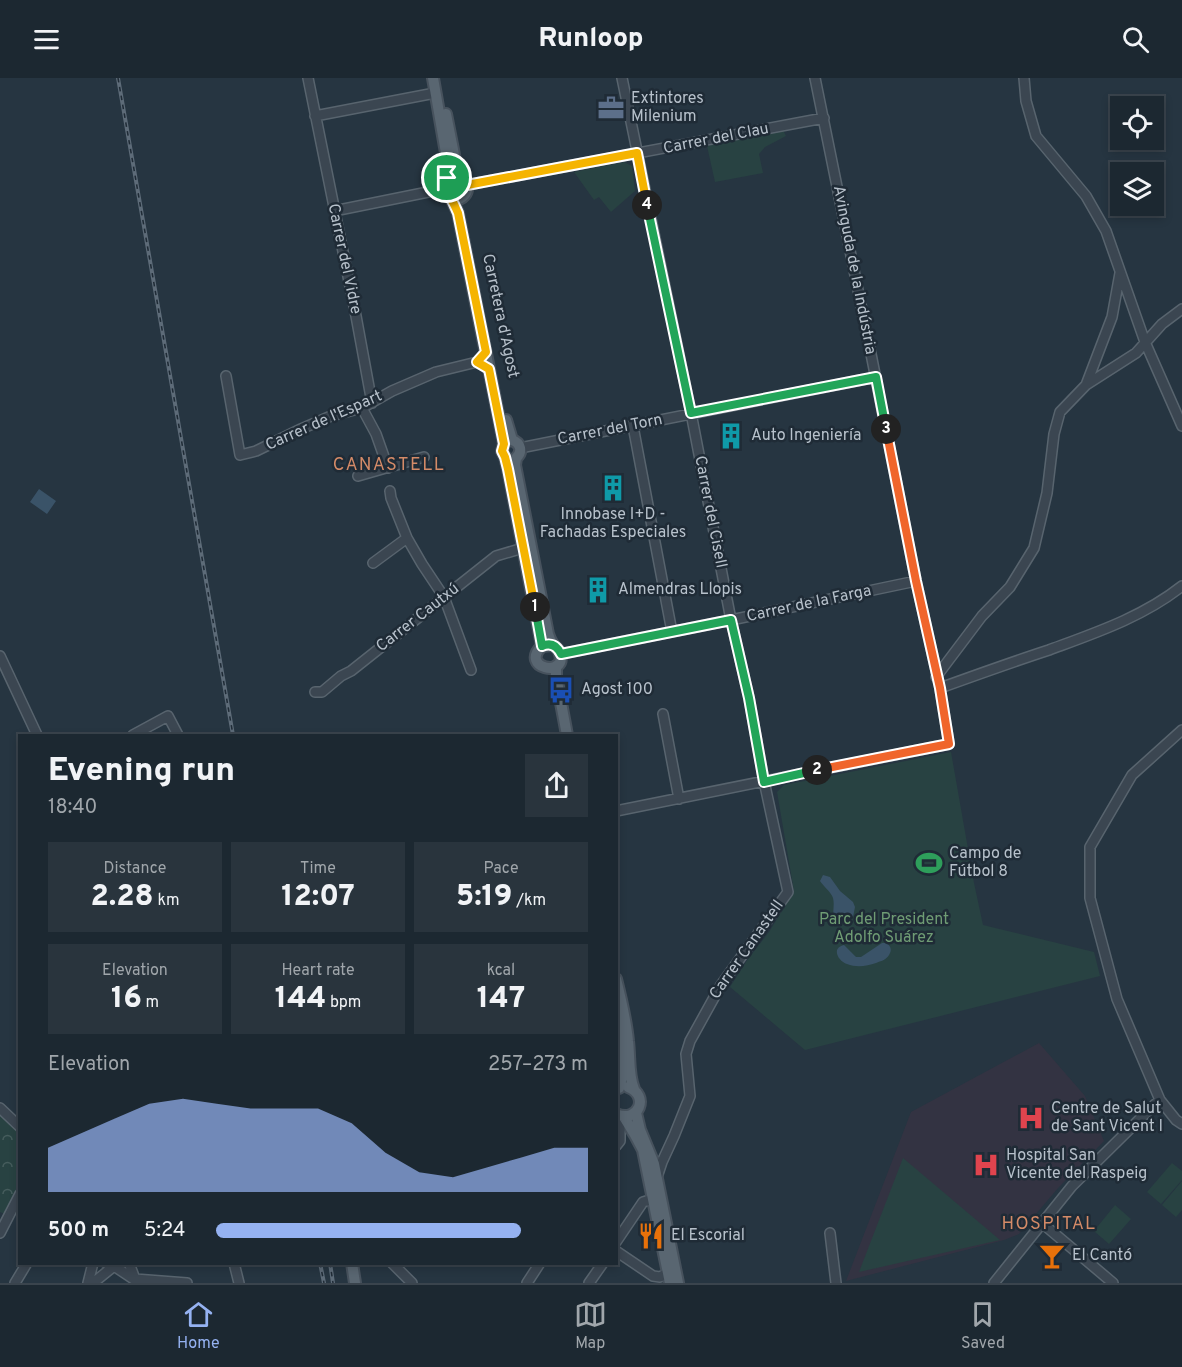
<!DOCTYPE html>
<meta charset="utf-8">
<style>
body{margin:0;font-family:Overpass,sans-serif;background:#29343d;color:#f1f3f6;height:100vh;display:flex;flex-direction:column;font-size:22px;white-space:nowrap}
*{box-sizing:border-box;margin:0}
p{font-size:20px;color:#a0a6ab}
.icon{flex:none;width:33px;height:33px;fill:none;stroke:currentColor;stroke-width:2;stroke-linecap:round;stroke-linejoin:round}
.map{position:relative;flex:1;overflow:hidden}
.drawer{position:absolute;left:18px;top:656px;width:600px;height:531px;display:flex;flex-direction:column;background:#1c2831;border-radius:0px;box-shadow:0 3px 9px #0003,0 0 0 2px #3a444d}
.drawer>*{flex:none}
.buttons{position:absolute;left:1110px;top:18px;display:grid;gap:12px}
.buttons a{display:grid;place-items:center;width:54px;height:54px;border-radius:0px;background:#1c2831;box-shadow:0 3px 9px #0003,0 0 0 2px #3a444d;font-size:30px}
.pin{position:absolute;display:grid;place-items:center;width:51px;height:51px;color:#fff;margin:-26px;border:3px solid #fff;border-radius:50%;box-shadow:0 2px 6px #0007}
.km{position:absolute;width:30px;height:30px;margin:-15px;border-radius:50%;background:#222;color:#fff;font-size:16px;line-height:30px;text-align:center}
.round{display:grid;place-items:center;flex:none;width:63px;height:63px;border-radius:0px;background:#29343d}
.overview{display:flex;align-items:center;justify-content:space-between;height:102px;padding:0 30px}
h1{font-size:33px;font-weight:800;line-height:45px}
.stats{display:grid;grid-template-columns:repeat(3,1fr);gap:9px;height:102px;padding:6px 30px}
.stats div{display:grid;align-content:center;border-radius:0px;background:#29343d;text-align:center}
.stats b{font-size:30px;font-weight:800}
.stats small{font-size:16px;font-weight:400}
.stats p{font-size:16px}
.chart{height:168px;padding:12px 30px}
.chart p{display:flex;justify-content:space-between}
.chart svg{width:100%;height:108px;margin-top:6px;fill:#95b2f1;opacity:.7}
ul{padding:0 30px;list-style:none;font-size:20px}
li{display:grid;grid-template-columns:96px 72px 1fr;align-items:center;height:45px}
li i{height:15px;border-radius:8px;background:#95b2f1}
header{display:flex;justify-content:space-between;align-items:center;height:78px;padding:0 30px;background:#1c2831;font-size:27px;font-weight:800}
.menu{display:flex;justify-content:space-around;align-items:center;height:84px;border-top:2px solid #3a444d;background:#1c2831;font-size:16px;color:#a0a6ab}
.menu a{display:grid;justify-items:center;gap:3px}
.menu .selected{color:#95b2f1}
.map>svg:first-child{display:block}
.medical{fill:#333342}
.forest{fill:url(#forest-crowns)}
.park{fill:#284242}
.water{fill:#3a5368}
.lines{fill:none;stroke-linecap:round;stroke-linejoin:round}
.minor-casing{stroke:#58646e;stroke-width:12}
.major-casing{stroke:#47525d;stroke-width:14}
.minor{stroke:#3b4651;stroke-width:9}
.major{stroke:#596671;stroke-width:10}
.rail-casing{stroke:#5d6b78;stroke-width:4}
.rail{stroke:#1f2b36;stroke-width:1.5;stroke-dasharray:4.5;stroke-linecap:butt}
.split-1-casing{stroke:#fff;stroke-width:12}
.split-2-casing{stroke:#fff;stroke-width:12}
.split-3-casing{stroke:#fff;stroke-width:12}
.split-4-casing{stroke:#fff;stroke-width:12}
.split-5-casing{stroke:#fff;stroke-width:12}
.split-1{stroke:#f5b400;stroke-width:8}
.split-2{stroke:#22a559;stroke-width:8}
.split-3{stroke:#f0652b;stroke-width:8}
.split-4{stroke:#22a559;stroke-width:8}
.split-5{stroke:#f5b400;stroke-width:8}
.labels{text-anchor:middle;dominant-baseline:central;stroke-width:5;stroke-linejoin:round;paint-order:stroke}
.poi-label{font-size:16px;fill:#b7c1cb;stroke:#1f2b36;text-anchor:start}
.street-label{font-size:16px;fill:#b7c1cb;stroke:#1f2b36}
.park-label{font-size:16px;fill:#6f9c74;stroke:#1f2b36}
.neighbourhood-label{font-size:18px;letter-spacing:1.5px;fill:#d58b68;stroke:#1f2b36}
</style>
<header><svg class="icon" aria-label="menu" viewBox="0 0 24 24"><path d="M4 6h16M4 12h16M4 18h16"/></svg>Runloop<svg class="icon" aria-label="search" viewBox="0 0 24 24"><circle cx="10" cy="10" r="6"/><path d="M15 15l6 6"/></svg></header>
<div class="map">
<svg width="1182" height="1205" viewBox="0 0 1182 1205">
<defs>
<pattern id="forest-crowns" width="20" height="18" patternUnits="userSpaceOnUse" patternTransform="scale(1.5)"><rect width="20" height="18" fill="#284242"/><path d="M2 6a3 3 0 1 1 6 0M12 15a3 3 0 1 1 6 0" fill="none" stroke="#455c5c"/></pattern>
</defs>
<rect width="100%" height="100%" fill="#263541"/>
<path class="medical" d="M1039 965 1085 1018 1104 1063 1058 1110 1019 1156 1004 1162 846 1203 911 1034Z"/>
<path class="forest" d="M0 1034 19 1048V1106L5 1136 0 1134Z"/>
<path class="park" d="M783 52 786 58 765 69 759 76 763 95 715 104 707 68Z
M624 84 632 88 635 113 611 134 599 119 594 122 574 94Z
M951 674 974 805 983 847 1094 874 1100 898 805 972 730 909 748 881 769 854 794 813 777 714 784 707Z
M903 1080 1000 1162 859 1194Z
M1172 1085 1182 1093V1102L1161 1126 1147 1114Z
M1182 1103V1132L1176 1139 1162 1127Z
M1115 1127 1131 1141 1109 1166 1094 1153Z"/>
<path class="water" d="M39 411 56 423 47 436 30 424Z
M823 797 830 799 840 813 853 824 855 829 853 839 845 845C827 841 836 832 833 820 831 814 824 809 820 803Z
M882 865H887C891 869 892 872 889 877 886 882 881 883 876 885 867 888 857 890 847 886 838 883 831 870 844 867L856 879H861Z"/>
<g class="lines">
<g class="minor-casing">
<path id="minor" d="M308 0 356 238 372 325
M622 0 691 335 731 542 749 620 764 703 788 814 721 907 690 963 686 976 690 1018 674 1058 662 1084 657 1099
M1024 0 1026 23 1036 58 1086 118 1106 153 1145 264 1182 348
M315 38 435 15
M467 107 824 40
M334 133 443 111
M226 298 240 377 256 373 301 351 331 338 362 330 392 313 436 294 477 284 486 274
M1086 307 1112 239 1120 195
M362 330 376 356 388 390
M633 348 672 554
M520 370 876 299
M358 398 424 379
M390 413 391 420 407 460
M373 485 407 460 422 486 444 519 471 592
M561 576 731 542 916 503
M0 578 37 657
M936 599 982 538 1010 509 1034 470 1047 415 1054 356 1060 334 1086 307 1136 275 1162 246 1182 231
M940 610C976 597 1012 584 1049 572 1095 555 1143 539 1182 508
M315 614H322L341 598 351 593 496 478 523 470
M663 636 679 721
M1182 652 1132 697 1090 769V820L1117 921 1160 1022 1176 1042 1182 1046
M133 657 168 638 178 657
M616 733 949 666 940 610 916 503 872 281 815 0
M0 1030 20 1049
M616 1068 620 1063V1038
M1042 1145 1113 1205
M0 1155 20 1116
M830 1155 836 1205
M616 1164 643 1124 653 1121
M616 1173 653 1198 660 1199 668 1195
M106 1185 114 1188 138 1204
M129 1185 135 1201
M234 1185 239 1205
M392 1185 412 1205
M135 1201 187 1205
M15 1205 27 1185
M88 1205 93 1185
M93 1205 114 1188
M527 1205 540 1185
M589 1205 603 1185
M994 1205 1072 1108 1153 1028 1160 1022"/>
</g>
<g class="major-casing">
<path id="major" d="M433 0 450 98
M446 36 458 97
M451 121C463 123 470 115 466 103L458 97C449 97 440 103 444 114 447 120 447 116 451 121 454 125 456 131 458 135L504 366 502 373 505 379 508 391 542 568
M506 342 512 362
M512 362C521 365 523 374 516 380
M516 380 515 387 548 556C549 559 550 562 552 565 554 569 559 570 560 576 567 600 519 590 542 568L552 567
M556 588V598L567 657
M616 901C621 921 626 942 628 963 630 979 628 997 634 1011
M616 940C621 962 627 988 619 1010
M636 1035 640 1052 654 1086 678 1205
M616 1036C639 1046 650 1017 628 1009
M624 1039 635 1057 643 1072 670 1205
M352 1185 355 1205"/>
</g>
<use href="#minor" class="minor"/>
<use href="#major" class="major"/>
<g class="rail-casing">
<path id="rail" d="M118 0 233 657
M320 1185 324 1205
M330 1185 333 1205"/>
</g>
<use href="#rail" class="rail"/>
</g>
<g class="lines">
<g class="split-1-casing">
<path id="split-1" d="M447 100C439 111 445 113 451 121 454 125 456 131 458 135L486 274 477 284 489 291 504 366 502 373 505 379 508 391 535 529"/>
</g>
<g class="split-2-casing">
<path id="split-2" d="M535 529 542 568C551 564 557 568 561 576L731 542 749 620 764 704 817 692"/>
</g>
<g class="split-3-casing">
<path id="split-3" d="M817 692 949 666 940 610 916 503 886 351"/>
</g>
<g class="split-4-casing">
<path id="split-4" d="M647 127 691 335 876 299 886 351"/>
</g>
<g class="split-5-casing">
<path id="split-5" d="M447 100C456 95 464 97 467 107L637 75 647 127"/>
</g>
<use href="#split-1" class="split-1"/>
<use href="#split-2" class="split-2"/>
<use href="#split-3" class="split-3"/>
<use href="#split-4" class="split-4"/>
<use href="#split-5" class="split-5"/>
</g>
<defs>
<g id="office-bare" transform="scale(2.07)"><path d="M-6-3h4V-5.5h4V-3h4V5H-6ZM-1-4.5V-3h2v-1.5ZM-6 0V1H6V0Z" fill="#5c6f8a" stroke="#1f2b36" stroke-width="2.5" paint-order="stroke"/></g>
<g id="building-bare" transform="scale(2.07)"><path d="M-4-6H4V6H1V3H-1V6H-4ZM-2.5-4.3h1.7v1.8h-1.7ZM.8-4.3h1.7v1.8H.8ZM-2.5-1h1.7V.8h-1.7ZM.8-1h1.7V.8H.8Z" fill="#0f9aa8" stroke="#1f2b36" stroke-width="2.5" paint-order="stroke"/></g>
<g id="bus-bare" transform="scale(2.07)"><path d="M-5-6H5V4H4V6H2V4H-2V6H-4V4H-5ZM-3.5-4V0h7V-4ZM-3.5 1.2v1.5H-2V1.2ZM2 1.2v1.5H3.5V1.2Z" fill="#1a4fb4" stroke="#1f2b36" stroke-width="2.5" paint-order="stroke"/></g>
<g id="stadium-bare" transform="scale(2.07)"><path d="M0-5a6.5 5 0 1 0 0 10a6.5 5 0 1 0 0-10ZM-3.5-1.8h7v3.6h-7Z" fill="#2e9e5b" stroke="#1f2b36" stroke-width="2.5" paint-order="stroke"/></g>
<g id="hospital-bare" transform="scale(2.07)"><path d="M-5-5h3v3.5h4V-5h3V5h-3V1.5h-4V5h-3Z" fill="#e0444e" stroke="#1f2b36" stroke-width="2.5" paint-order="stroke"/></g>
<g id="restaurant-bare" transform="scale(2.07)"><path d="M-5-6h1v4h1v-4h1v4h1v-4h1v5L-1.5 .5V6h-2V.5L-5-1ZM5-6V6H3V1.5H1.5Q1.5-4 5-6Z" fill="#e8710a" stroke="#1f2b36" stroke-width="2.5" paint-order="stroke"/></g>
<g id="bar-bare" transform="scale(2.07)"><path d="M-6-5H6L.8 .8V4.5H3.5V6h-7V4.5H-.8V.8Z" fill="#e8710a" stroke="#1f2b36" stroke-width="2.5" paint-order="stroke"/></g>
</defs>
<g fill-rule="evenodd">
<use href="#office-bare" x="611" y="30"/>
<use href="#building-bare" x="731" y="358"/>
<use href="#building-bare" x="613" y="410"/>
<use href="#building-bare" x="598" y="512"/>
<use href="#bus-bare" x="561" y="612"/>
<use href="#stadium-bare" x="929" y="785"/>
<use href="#hospital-bare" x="1031" y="1040"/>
<use href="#hospital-bare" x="986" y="1087"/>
<use href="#restaurant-bare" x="651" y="1158"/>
<use href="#bar-bare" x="1052" y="1178"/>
</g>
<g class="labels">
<g class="poi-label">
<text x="631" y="21">Extintores<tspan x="631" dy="18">Milenium</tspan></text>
<text x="751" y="358">Auto Ingeniería</text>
<text x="613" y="437" text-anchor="middle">Innobase I+D -<tspan x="613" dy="18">Fachadas Especiales</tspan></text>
<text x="618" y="512">Almendras Llopis</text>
<text x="581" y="612">Agost 100</text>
<text x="949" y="776">Campo de<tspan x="949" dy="18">Fútbol 8</tspan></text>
<text x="1051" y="1031">Centre de Salut<tspan x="1051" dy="18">de Sant Vicent I</tspan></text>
<text x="1006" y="1078">Hospital San<tspan x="1006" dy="18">Vicente del Raspeig</tspan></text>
<text x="671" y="1158">El Escorial</text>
<text x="1072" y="1178">El Cantó</text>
</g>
<g class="street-label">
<text transform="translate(716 61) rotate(-11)">Carrer del Clau</text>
<text transform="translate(344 181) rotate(78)">Carrer del Vidre</text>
<text transform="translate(854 192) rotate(79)">Avinguda de la Indústria</text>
<text transform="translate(500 238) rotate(78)">Carretera d'Agost</text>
<text transform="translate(324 343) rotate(-24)">Carrer de l'Espart</text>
<text transform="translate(610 352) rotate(-11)">Carrer del Torn</text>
<text transform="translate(710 434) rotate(79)">Carrer del Cisell</text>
<text transform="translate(809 526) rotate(-12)">Carrer de la Farga</text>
<text transform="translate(418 540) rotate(-38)">Carrer Cautxú</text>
<text transform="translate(747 872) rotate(-55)">Carrer Canastell</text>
</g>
<g class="park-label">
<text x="884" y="842">Parc del President<tspan x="884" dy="18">Adolfo Suárez</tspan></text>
</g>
<g class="neighbourhood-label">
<text x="389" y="387">CANASTELL</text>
<text x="1049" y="1146">HOSPITAL</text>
</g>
</g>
</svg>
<div class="buttons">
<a><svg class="icon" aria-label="locate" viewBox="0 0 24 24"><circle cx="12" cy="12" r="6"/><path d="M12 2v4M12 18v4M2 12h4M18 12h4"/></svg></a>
<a><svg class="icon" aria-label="layers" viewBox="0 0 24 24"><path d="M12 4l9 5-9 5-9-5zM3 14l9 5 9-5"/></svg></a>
</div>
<div class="pin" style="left:447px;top:100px;background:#1e9e55"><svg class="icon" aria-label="arrive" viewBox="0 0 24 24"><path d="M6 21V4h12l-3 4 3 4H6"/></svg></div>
<b class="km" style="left:535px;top:529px">1</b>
<b class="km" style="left:817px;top:692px">2</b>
<b class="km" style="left:886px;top:351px">3</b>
<b class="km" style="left:647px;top:127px">4</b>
<section class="drawer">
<div class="overview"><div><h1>Evening run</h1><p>18:40</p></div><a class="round"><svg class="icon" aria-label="share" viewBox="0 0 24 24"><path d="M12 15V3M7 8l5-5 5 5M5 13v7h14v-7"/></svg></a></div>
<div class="stats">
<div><p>Distance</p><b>2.28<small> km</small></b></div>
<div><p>Time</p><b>12:07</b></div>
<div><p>Pace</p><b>5:19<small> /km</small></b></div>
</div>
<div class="stats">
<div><p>Elevation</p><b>16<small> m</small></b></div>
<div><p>Heart rate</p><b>144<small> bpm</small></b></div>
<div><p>kcal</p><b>147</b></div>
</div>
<div class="chart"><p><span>Elevation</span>257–273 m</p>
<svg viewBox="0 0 160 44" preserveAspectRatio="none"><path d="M0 44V26L10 20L20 14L30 8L40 6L50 8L60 10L70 10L80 10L90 16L100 28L110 36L120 38L130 34L140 30L150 26L160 26V44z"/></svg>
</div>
<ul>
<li><b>500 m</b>5:24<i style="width:82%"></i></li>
</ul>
</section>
</div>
<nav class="menu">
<a class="selected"><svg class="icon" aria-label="home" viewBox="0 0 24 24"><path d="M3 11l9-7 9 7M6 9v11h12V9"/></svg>Home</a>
<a><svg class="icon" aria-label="map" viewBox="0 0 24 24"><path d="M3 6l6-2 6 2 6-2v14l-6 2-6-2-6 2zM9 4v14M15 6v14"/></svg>Map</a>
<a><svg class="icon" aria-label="saved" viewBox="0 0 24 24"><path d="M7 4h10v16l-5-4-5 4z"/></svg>Saved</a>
</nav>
